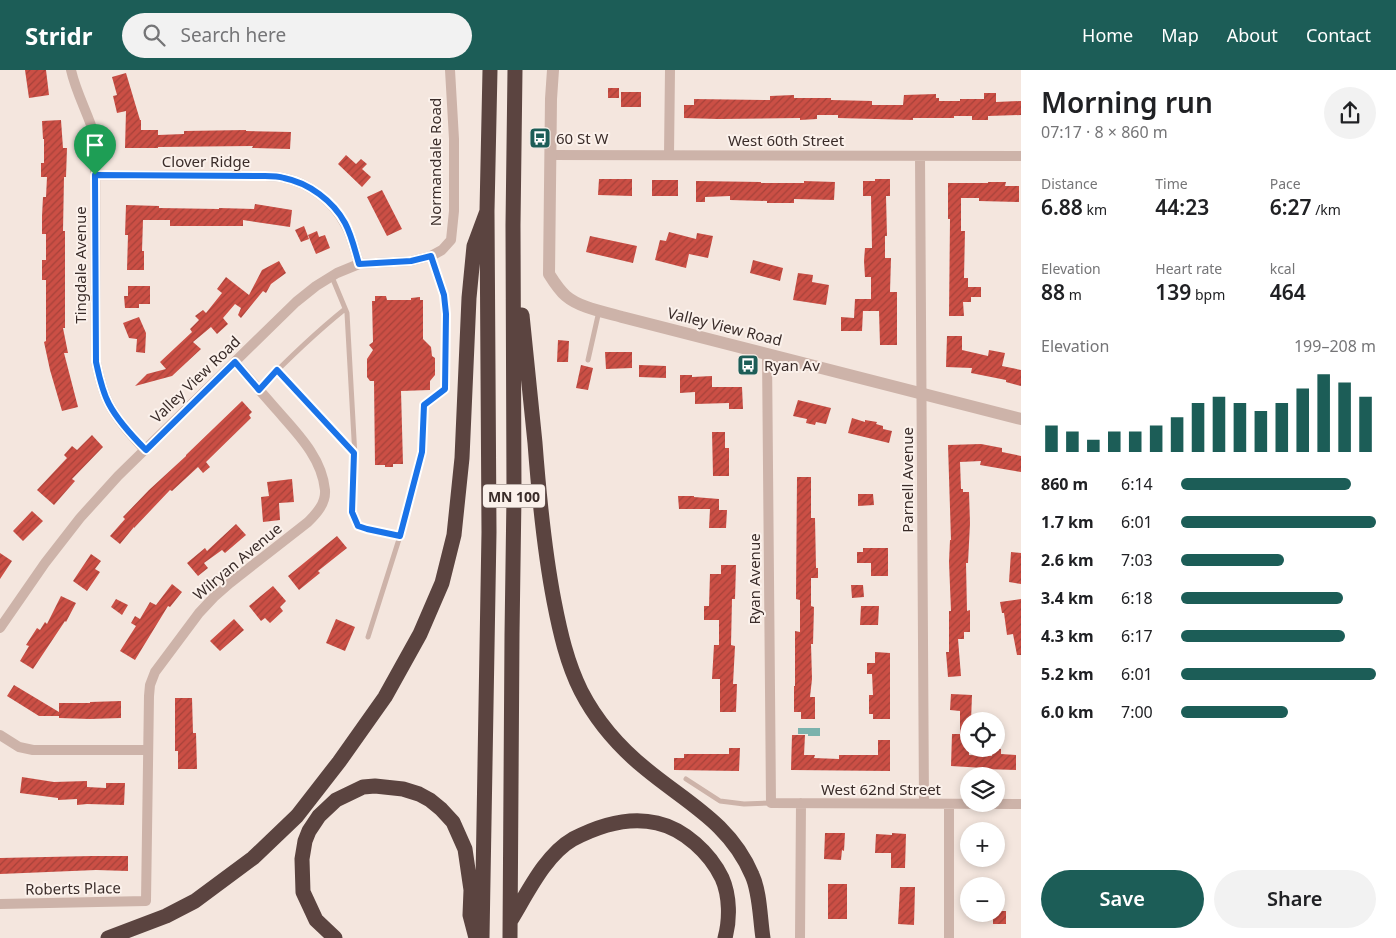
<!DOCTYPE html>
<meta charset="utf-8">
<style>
body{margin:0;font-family:"Noto Sans",sans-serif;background:#f2f2f2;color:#202124;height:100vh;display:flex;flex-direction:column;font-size:19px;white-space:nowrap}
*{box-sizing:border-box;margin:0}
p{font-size:16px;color:#757577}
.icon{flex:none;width:28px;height:28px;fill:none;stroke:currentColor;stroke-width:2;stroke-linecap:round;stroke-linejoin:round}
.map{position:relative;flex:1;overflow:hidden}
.details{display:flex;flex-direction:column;background:#fff;width:375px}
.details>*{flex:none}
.controls{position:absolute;left:960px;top:642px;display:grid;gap:10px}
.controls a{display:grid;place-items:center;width:45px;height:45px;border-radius:50%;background:#fff;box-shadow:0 2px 8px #0003;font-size:25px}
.pin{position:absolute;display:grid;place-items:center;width:42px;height:42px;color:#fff;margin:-51px -21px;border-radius:50% 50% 50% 0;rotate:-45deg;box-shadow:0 0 5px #0007}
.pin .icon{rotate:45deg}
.round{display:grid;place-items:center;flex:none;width:52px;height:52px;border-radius:26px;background:#f2f2f2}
.headline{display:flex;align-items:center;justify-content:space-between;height:85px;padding:0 20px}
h1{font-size:28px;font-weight:600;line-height:38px}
.metrics{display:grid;grid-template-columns:repeat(3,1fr);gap:8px;height:85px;padding:5px 20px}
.metrics div{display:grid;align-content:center}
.metrics b{font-size:21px;font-weight:600}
.metrics small{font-size:14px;font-weight:400}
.metrics p{font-size:14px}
.chart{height:140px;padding:10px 20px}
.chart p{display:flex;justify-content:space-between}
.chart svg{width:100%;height:90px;margin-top:5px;stroke:#1c5d57;stroke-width:6}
.cta{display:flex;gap:10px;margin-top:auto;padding:10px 20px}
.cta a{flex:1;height:58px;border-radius:30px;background:#1c5d57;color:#fff;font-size:20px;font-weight:600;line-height:58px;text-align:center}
.cta a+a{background:#f2f2f2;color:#202124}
ul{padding:0 20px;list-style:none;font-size:16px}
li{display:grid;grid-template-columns:80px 60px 1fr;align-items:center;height:38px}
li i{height:12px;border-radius:6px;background:#1c5d57}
header{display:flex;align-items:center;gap:30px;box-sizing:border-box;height:70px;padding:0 25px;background:#1c5d57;color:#fff}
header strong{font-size:24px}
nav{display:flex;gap:28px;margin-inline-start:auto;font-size:18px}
.search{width:350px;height:45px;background:#f2f2f2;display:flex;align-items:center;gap:12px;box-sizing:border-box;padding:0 18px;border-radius:28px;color:#757577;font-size:19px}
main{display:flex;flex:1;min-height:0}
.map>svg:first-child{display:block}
.water{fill:#7bb2ac}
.building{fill:url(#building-hatch)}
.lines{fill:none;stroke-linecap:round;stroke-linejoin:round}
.service{stroke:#cdb3a9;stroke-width:5}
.minor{stroke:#cdb3a9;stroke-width:10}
.tertiary{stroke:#cdb3a9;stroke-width:12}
.motorway{stroke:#5b4440;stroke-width:15}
.route-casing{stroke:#fff;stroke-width:10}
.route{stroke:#1a73e8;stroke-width:6}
.labels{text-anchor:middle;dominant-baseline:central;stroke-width:4;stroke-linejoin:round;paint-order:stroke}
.shield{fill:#fbf1eb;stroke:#746763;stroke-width:1}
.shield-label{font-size:14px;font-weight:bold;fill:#3a2c29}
.poi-label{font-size:15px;fill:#3a2c29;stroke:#fbf1eb;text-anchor:start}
.street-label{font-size:15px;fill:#3a2c29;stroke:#fbf1eb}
</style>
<header>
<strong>Stridr</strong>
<div class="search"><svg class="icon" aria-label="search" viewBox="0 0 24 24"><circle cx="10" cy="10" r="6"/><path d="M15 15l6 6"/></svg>Search here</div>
<nav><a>Home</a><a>Map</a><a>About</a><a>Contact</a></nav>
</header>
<main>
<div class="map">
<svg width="1021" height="868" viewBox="0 0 1021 868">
<defs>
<pattern id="building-hatch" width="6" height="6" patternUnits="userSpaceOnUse" patternTransform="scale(1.25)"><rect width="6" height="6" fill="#cb4f45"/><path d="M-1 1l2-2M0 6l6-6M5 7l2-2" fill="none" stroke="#a6423a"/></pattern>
</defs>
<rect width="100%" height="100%" fill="#f4e6de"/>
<path class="water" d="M798 658H820V666H808V664H798Z"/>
<path class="building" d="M25 0H46L49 25 29 28Z
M126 3 140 50H141V60H158V65L184 64V61L246 60V61L291 62 290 79 252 78 253 76 158 77V78H125L126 41 117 43 113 26 117 25 112 7Z
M608 18H619V28H608Z
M621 22H641V37H621Z
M984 23H996V32L1021 31V45L988 46V50H972V46H954V48H913V50L838 48V45H817V49L800 50V48L718 49 684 48V35H694V29L770 30V26L794 25V28H831V30L872 31V35H903L904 25 936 24V28H939V31H960V29H984Z
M61 50 63 78H67L66 107H64L63 161H65V258H63L68 283H64L78 337 62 341 50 300 44 272 46 271V210H42V190H46V164H42V146L43 127H46L47 107H41V93H44V69H43L42 51Z
M346 85 356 94 361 89 367 94 362 99 371 107 362 117 338 94Z
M599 109H632V126L598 125Z
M875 109H890V126H886L887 166H885V188H891L890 222H897V275H880L879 241H863L862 261H841V247L854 248 855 229H871V207H865L864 191 865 178H872L871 126H863V111H875Z
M652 110H678V126H652Z
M696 111 761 112V113H804V111L835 112 834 130 794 129V133H767V131L730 130V126L705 127V132H696Z
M988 112H1006L1005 116H1019V132L979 131V128H961V161H965L964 208H968V217H981V227H971V232H963L964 246H949L950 149H948V113H988Z
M382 120 402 159 387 166 367 127Z
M255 134 292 140 290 157 243 150V156H170V150H143L142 181H144V200H127L128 165H125L126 135 159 136V138L219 139V138L254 139Z
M304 156 309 169 301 172 295 160Z
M317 161 319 167 325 165 330 178 316 184 308 165Z
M669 162 696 169 697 163 713 166 708 188 689 184 686 198 655 190 660 170 666 171Z
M590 166 637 176 633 193 586 182Z
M753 190 783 198 780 211 750 203Z
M279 191 286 203 271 214 266 223 263 221 241 248 238 245 241 238 235 234 223 248 228 254 217 264 211 257 193 272 201 279 172 306 135 316 147 304 166 299 160 292 192 262 190 259 199 250 195 246 203 240 206 243 222 223 217 219 226 207 249 225 262 200Z
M798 203 813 205 812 212 829 215 826 235 793 230Z
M128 216H150V234H139V238H125L124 226H128Z
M375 226H386L387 230H411V228L420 227V230H423V269L431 277 432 286 435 288V305L430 311V320L401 321 403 394H393V397H385V395H375L374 311H370L367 307V289L373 280 369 275 373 272 372 231H375Z
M139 247 146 263 145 283 136 282 137 269 129 268 123 253Z
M947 266H962V280L988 286 989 280 1005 283 1002 296 1021 300V316L1006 312V310L971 303 972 298 946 297Z
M558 270 569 271 568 292H557Z
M605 282H632V298L606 299Z
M581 295 593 298 588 320 576 318Z
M639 295 666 296V308L639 307Z
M680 305H692V307L712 306V317H742L743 339H729V333L695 334V322L680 323Z
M798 330 831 338 826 354 816 352 815 355 806 353 807 349 793 346Z
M242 331 252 342 249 345 251 348 206 392 210 397 203 403 198 397 172 421 170 420 134 458V457L120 474 110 466 125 449 123 447 149 420 186 386V385Z
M852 348 865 352V350L877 352 876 354 883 356V359L892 361 889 373 848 363Z
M712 362H725V378H729V406H713Z
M92 365 103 377 72 409 75 411 54 435 37 420 67 388 64 385 72 376 77 380Z
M981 374 1002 378V382L1021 386V402L980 395 981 391 960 392 961 419H963V422H969L970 453 968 493H966L967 541 970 540V562H964V569H958L961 606 948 607 946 582H949V541H951L949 492 950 470H951L948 375Z
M797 407H811V448H815L816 498H818V508H811V536L814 537 813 574H811L812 609 810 627H815V649H801V642H794V616H795V561L800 562V530L796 529Z
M292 409 294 432 279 433 280 450 263 452 261 427 269 426 267 412Z
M858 424H873L874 435 858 436Z
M678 426H694V427L719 429V440H727L726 458H709L710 439H679Z
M32 441 43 451 23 471 13 461Z
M236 454 246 465 225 483 222 480 204 493 208 498 198 506 187 493 205 478 207 481Z
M337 466 347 478 318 501 320 503 299 520 288 506Z
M863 478H888V506H871V493H857V482H863Z
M1011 482 1021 483V514L1009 512Z
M0 483 12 491 0 509Z
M91 484 101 491 95 499 100 502 87 521 73 511Z
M721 495H736L735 529H732L731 575 735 576 733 614H737L736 642H720V609H712L714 575H719V550H704V536H709L710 504H721Z
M172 514 182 522 170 537 168 536 135 590 120 581 136 556 131 553 135 546 140 549 150 532 156 535Z
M851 515H863L864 527 852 528Z
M273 516 286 531 280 537 283 541 270 553 265 548 261 551 249 536Z
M61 526 76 533 66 552 65 551 33 599 20 591 29 576 26 575 37 558 40 560 45 552 47 554Z
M116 529 128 535 122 545 111 537Z
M1021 529V585H1017L1013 564 1007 565 1004 543H1002L1000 532Z
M861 536H879L878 555H860Z
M234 549 244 560 220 581 210 571Z
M336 549 355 557 345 581 326 573Z
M875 582 890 583V649H873V644H869V625H873L872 604H867V593H875Z
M14 615 59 642V633H90V632L121 631V648L90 649 59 648V646H39L7 626Z
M951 624 972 625 971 651H969V685L992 686V679H1001V684L1016 685V700L984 699V698L951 696 952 664H960V641L950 640Z
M175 628H192L193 663H196L197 699H178V681H175Z
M792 665H805L804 685H815L814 688 839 689V685H878V670H890V701L791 700Z
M729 678H740L739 701 674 700V688H684V684H729Z
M22 707 54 712 87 711V717L106 718V713H125L124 735 87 734 77 735V729L58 730V728L20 723Z
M825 763H845L844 781 842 780 841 790 824 789Z
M892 763 906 764 905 798H891V783H875L876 764 892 765Z
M92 786H128V801L96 800 0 804V788Z
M828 814H847V849H828Z
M900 817H915L914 855 898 854Z
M996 841H1006V854H993V844H996Z"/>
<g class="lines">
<path class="service" d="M332 207 347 243 355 387 352 442 358 455 367 459 400 466 423 382V335L445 319 446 244 444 225 431 186
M588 290 599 241
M277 300 355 383
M259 319C286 291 314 264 345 239
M368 567 400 466
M686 709 720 731 744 734 771 733"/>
<path class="minor" d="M71 0C76 23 88 43 95 67L96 292C99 306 102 321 109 334 118 351 132 366 145 380
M550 85 1021 86
M669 85 670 0
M920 86 924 734
M95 105 265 106C271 106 278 106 284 108 309 113 333 131 345 154 352 166 355 181 359 194
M767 284 771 733 1021 734
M0 558 45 493 80 448 118 406 296 232 316 216 337 203 359 194 411 191 431 186 442 180 451 170 454 141V69L450 0
M0 665 19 677 33 680H147
M949 734V868
M0 834 146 831 149 626 150 615 155 602 199 543 214 527 230 513 308 452C317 443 326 433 325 420 322 387 296 362 276 339 262 323 249 308 235 292
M800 868 801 733"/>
<path class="tertiary" d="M553 0 551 29 549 204C554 212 559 220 566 226 580 238 605 242 622 247L1021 349"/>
<path class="motorway" d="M522 245C526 288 531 330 535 373 539 426 544 479 554 531 560 562 567 593 581 621 597 652 620 678 646 699 687 733 730 753 752 805 760 822 760 849 763 868
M511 850C527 824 545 785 573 769 598 756 628 746 657 753 684 759 710 783 722 808 730 826 730 850 725 868
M108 868 166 846 195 831 253 788 297 746 339 692 385 627 420 564 442 513 454 465 462 388 469 228 474 176 487 141
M335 868 316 850 303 822 302 789 305 771 309 761 319 746 336 730 363 717 375 716 403 719 419 724 430 730 441 739 453 752 465 779 471 820 470 845 476 868
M482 868 489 462 487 141 490 0
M510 868 512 565 514 425 513 155 515 0"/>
</g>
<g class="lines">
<g class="route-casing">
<path id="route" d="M95 105 265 106C271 106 278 106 284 108 309 113 333 131 345 153 352 166 355 181 359 194L411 191 431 186 444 225 446 244 445 319 424 335 422 382 400 466 367 459 358 456 352 442 354 383 277 300 259 320 235 292 146 380C132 366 118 351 109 334 102 321 99 306 96 292Z"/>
</g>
<use href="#route" class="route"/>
</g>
<defs>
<g id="bus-square" transform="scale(1.125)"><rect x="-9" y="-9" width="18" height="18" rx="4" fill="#1c5d57" stroke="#fbf1eb"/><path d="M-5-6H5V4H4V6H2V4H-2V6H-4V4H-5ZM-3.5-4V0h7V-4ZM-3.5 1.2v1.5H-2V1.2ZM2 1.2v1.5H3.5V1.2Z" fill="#fff"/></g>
</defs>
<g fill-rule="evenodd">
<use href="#bus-square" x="540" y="68"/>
<use href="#bus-square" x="748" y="295"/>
</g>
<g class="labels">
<rect class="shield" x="483" y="414.5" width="62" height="23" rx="4"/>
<g class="shield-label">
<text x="514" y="426">MN 100</text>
</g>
<g class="poi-label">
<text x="556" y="68">60 St W</text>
<text x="764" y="295">Ryan Av</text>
</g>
<g class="street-label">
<text x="786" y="70">West 60th Street</text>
<text x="206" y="91">Clover Ridge</text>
<text transform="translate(435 92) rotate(-90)">Normandale Road</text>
<text transform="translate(80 195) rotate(-90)">Tingdale Avenue</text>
<text transform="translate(725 256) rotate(14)">Valley View Road</text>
<text transform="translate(195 309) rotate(-44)">Valley View Road</text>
<text transform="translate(907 410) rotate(-90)">Parnell Avenue</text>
<text transform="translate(237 491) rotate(-40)">Wilryan Avenue</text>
<text transform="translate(754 509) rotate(-90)">Ryan Avenue</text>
<text x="881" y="719">West 62nd Street</text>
<text transform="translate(73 818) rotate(-1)">Roberts Place</text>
</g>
</g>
</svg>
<div class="controls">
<a><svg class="icon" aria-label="locate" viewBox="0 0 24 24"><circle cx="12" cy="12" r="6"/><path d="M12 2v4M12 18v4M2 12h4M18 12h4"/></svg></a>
<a><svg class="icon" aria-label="layers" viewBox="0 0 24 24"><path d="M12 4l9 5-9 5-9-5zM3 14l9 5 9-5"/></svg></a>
<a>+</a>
<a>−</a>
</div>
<div class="pin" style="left:95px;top:105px;background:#1e9e55"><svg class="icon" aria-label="arrive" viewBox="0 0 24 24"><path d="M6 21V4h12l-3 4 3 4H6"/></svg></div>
</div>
<section class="details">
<div class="headline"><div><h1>Morning run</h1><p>07:17 · 8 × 860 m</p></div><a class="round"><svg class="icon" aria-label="share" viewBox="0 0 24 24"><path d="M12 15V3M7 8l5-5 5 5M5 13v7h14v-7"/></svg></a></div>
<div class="metrics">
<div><p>Distance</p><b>6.88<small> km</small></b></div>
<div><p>Time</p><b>44:23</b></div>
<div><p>Pace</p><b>6:27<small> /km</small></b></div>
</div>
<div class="metrics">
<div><p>Elevation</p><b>88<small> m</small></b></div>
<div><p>Heart rate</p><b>139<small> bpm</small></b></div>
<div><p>kcal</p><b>464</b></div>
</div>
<div class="chart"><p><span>Elevation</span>199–208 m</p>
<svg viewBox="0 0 160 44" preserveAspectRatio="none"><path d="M5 44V31M15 44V34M25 44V38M35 44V34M45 44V34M55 44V31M65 44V27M75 44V20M85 44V17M95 44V20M105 44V24M115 44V20M125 44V13M135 44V6M145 44V10M155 44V17"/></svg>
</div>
<ul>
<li><b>860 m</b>6:14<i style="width:87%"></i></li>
<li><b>1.7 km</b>6:01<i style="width:100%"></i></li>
<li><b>2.6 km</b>7:03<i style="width:53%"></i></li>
<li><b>3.4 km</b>6:18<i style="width:83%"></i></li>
<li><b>4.3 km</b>6:17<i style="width:84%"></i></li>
<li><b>5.2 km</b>6:01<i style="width:100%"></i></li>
<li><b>6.0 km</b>7:00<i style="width:55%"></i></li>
</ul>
<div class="cta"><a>Save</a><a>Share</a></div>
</section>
</main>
